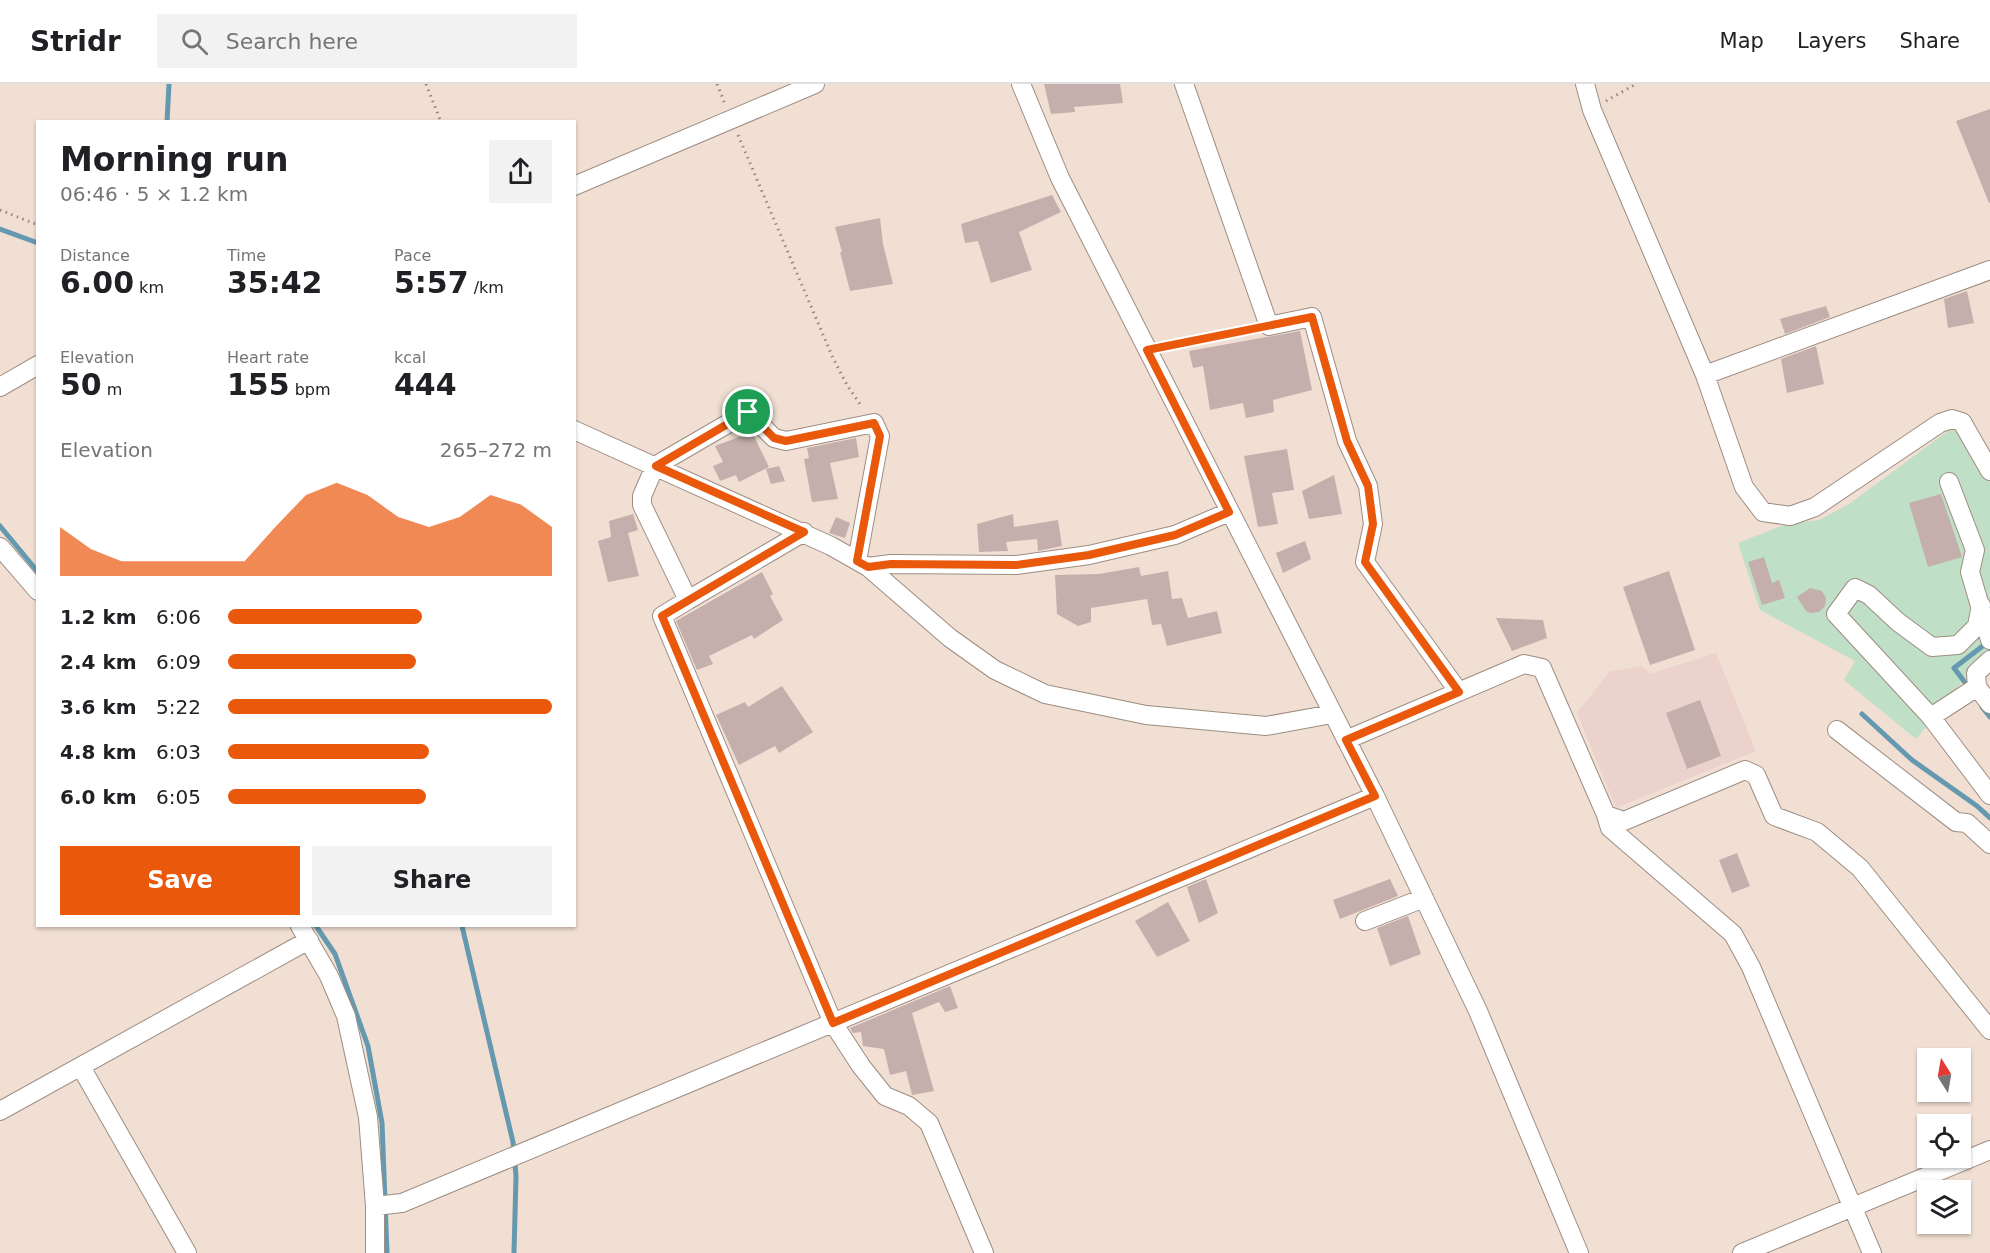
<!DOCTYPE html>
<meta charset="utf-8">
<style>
body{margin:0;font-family:"DejaVu Sans",sans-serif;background:#f2f2f2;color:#202124;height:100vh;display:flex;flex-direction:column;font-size:22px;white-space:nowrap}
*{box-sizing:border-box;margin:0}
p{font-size:20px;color:#757577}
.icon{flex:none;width:33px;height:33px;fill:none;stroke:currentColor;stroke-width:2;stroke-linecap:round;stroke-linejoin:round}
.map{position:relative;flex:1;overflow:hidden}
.drawer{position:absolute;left:36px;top:36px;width:540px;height:807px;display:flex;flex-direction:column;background:#fff;border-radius:0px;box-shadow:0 2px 4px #0004}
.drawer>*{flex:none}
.needle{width:39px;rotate:349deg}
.buttons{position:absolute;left:1917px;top:964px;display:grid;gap:12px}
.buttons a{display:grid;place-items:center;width:54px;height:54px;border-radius:0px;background:#fff;box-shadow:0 2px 4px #0004;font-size:30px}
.pin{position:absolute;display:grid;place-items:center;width:51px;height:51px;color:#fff;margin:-26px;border:3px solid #fff;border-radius:50%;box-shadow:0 2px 6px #0007}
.round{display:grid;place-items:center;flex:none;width:63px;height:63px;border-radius:0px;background:#f2f2f2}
.head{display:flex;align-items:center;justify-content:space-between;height:102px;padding:0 24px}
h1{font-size:33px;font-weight:700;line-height:45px}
.metrics{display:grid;grid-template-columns:repeat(3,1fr);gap:9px;height:102px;padding:6px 24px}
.metrics div{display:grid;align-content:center}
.metrics b{font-size:30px;font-weight:700}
.metrics small{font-size:16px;font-weight:400}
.metrics p{font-size:16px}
.chart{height:168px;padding:12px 24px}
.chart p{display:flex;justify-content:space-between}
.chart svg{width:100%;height:108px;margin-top:6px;fill:#ea580c;opacity:.7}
.primary-button{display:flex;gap:12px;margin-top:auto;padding:12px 24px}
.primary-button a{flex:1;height:69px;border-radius:0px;background:#ea580c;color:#fff;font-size:24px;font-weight:700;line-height:69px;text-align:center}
.primary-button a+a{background:#f2f2f2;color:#202124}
ul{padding:0 24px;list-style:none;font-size:20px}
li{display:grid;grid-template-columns:96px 72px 1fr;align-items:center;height:45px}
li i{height:15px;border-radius:8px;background:#ea580c}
header{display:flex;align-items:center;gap:36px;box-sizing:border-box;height:84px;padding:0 30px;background:#fff;border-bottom:2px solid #e0e0e0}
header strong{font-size:28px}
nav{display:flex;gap:33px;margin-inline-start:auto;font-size:21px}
.search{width:420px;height:54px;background:#f2f2f2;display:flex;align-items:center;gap:15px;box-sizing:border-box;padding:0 21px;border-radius:0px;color:#757577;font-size:22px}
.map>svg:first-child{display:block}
.industrial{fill:#ecd2cd}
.green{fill:#bfdfc6}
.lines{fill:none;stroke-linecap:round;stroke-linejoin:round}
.stream{stroke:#6599af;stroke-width:5}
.building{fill:#c5afac}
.minor-casing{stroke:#9d8d82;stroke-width:20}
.path{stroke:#968980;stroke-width:3;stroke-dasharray:1.5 4.5;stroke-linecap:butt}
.minor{stroke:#fff;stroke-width:18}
.route-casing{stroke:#fff;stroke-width:12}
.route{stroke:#ea580c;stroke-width:8}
</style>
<header>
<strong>Stridr</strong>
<div class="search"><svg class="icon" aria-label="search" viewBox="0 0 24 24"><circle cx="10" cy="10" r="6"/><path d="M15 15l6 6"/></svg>Search here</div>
<nav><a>Map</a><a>Layers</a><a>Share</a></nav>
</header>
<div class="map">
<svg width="1990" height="1169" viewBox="0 0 1990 1169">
<rect width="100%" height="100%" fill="#f1dfd3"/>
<path class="industrial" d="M1716 569 1756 667 1616 724 1577 629 1609 588 1642 582 1650 590Z"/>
<path class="green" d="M1952 344 1960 345 1990 399V568L1971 587 1916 655 1844 596 1855 577 1760 526 1738 459 1784 441 1819 436 1849 420Z"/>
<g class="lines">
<path class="stream" d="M167 38 169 0
M0 145 38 159
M0 442 38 488
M1970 605 1954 584 1988 558
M1982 623 1990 633
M1862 630 1912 676 1977 722 1990 734
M316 842 335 870 368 962 382 1039 387 1169
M462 842 513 1058 516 1092 514 1169"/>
</g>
<path class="building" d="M1044 0H1120L1123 19 1074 23 1075 28 1051 30Z
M1990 25V119H1989L1956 37Z
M1052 111 1061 128 1019 148 1032 186 991 199 978 157 965 159 961 140Z
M880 134 883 160 893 200 850 207 840 168H842L835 143Z
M1967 207 1974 239 1948 244 1944 215Z
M1826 222 1830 233 1785 250 1780 235Z
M1300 247 1312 306 1273 316 1274 328 1246 334 1243 319 1210 326 1203 282 1193 284 1189 267Z
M1816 262 1824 300 1787 309 1781 275Z
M752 348 769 383 739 398 736 391 720 397 713 382 723 378 715 362Z
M856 354 859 373 830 379 838 415 812 418 804 375 809 374 807 364Z
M1287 365 1294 406 1272 409 1278 440 1258 443 1244 372Z
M779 382 785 397 771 400 766 385Z
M1334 391 1342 430 1309 435 1302 407Z
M1941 410 1962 473 1928 483 1909 419Z
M633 430 638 446 628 449 639 492 608 498 598 457 611 453 609 437Z
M1013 430 1014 443 1058 436 1062 462 1038 467 1037 455 1006 458 1008 467 979 468 977 440Z
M836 433 850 439 845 454 829 449Z
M1305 457 1311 475 1283 489 1276 469Z
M1764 473 1772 499 1779 496 1785 514 1762 521 1748 478Z
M1139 483 1141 492 1168 487 1172 515 1182 514 1188 534 1217 527 1222 549 1167 562 1161 540 1152 541 1147 515 1091 524V538L1078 542 1057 530 1055 491 1099 490Z
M1669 487 1695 566 1650 581 1623 503Z
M762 488 773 510 770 512 783 536 754 555 752 551 709 572 713 580 697 586 676 537Z
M1810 504 1822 507 1826 514 1825 522 1819 528 1810 529 1806 527 1797 513Z
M1496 534 1543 536 1547 554 1512 567Z
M782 602 813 648 779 669 775 662 739 681 716 631 745 618 748 623Z
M1700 616 1721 672 1687 685 1666 629Z
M1737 769 1750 802 1732 809 1719 776Z
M1206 795 1218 829 1199 839 1187 803Z
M1390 795 1398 812 1340 835 1333 816Z
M1168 818 1190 857 1157 873 1135 837Z
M1408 832 1421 870 1390 882 1377 844Z
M950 902 958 924 945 928 939 918 912 929 934 1007 912 1011 906 987 890 991 884 965 863 962 861 948 853 949 850 944Z"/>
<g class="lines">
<g class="minor-casing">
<path id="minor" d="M1021 0 1060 94 1375 712 1478 927 1579 1169
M1184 0 1269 242 1312 233 1347 357 1368 402 1373 440 1365 478 1459 608
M1585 0 1592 26 1705 291 1744 403 1763 428 1790 432 1815 423 1940 339 1952 335 1962 338 1990 387
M574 102 815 0
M1705 291 1990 186
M0 303 38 281
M574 346 831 462 868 483 950 554 995 586 1045 610 1146 631 1266 642 1332 630
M1949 398 1975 466 1970 488 1990 556
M0 463 38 507
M857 477 880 352 874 339 786 357 774 354 748 328 655 382 642 412V421L688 516 662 532 833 939 861 982 885 1012 909 1022 929 1039 984 1169
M868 483 891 480 1016 481 1089 471 1175 451 1229 428
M688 516 804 448
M1990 576 1976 589 1977 603 1990 620
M1977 603 1931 633 1836 530 1855 504 1869 511 1898 538 1932 563 1958 561 1977 542 1981 521
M1931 633 1990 711
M1837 646 1956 738 1967 739 1990 760
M1346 656 1524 580 1542 584 1606 731 1610 744 1733 850 1751 883 1872 1169
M1606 731 1624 737 1745 686 1756 691 1774 732 1817 748 1860 784 1990 946
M1365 837 1424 814
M300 842 329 892 346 932 368 1033 375 1122V1169
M81 983 187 1169
M0 1027 309 856
M375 1122 402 1119 1375 712
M1742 1169 1990 1066"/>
</g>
<path class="path" d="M426 0 441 38
M717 0 725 20
M1606 17 1636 0
M738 51 833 274 847 301 862 323
M0 126 38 141
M1165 262 1252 245"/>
<use href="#minor" class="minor"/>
</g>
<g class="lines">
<g class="route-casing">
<path id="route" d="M1312 233 1347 357 1368 402 1373 440 1365 478 1459 608 1346 656 1375 712 833 939 662 532 804 448 656 382 748 328 774 354 786 357 874 339 880 352 857 477 868 483 891 480 1016 481 1089 471 1175 451 1229 428 1147 266Z"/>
</g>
<use href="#route" class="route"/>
</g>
</svg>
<div class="buttons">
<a><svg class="needle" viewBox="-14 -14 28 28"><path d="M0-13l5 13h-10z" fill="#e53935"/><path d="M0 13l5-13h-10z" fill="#757577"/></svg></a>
<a><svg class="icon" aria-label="locate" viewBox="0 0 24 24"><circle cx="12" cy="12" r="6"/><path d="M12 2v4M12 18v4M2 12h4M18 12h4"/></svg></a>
<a><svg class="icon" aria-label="layers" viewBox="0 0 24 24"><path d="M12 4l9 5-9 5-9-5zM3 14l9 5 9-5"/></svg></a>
</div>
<div class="pin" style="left:748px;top:328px;background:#1e9e55"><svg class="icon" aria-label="arrive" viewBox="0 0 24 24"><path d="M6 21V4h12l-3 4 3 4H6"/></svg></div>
<section class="drawer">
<div class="head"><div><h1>Morning run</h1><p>06:46 · 5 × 1.2 km</p></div><a class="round"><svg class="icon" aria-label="share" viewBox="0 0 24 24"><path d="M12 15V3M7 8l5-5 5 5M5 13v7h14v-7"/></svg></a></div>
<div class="metrics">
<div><p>Distance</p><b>6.00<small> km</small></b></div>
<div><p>Time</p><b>35:42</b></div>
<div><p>Pace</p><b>5:57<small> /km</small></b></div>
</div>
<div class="metrics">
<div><p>Elevation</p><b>50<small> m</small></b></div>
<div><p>Heart rate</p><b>155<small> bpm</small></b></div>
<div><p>kcal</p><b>444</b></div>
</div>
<div class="chart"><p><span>Elevation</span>265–272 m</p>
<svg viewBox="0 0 160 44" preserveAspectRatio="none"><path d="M0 44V24L10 33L20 38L30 38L40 38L50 38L60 38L70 24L80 11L90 6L100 11L110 20L120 24L130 20L140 11L150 15L160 24V44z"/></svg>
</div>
<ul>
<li><b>1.2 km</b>6:06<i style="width:60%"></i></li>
<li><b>2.4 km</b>6:09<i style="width:58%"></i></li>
<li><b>3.6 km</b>5:22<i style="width:100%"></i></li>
<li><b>4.8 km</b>6:03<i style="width:62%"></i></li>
<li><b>6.0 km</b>6:05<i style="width:61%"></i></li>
</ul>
<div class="primary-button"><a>Save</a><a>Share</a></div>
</section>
</div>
